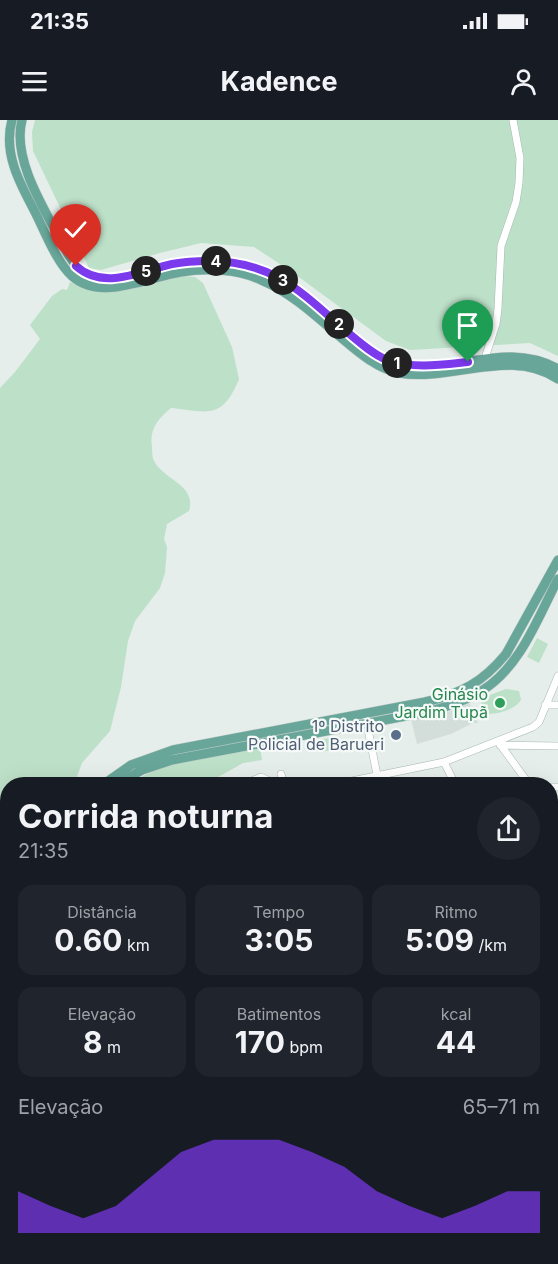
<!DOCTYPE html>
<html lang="pt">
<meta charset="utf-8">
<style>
body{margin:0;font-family:Inter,sans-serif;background:#20242c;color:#f1f3f6;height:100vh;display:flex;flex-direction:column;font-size:22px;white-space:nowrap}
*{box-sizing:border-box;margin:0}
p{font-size:20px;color:#9ea1a6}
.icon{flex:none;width:33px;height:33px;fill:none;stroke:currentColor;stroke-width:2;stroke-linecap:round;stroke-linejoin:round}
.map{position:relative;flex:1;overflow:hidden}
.panel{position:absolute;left:0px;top:657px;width:558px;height:488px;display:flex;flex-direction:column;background:#171b24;border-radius:24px 24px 0 0;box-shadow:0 6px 24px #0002}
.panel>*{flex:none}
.pin{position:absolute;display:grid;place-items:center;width:51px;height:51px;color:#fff;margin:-62px -26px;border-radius:50% 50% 50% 0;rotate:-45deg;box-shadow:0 0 6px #0007}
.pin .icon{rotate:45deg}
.km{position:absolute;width:30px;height:30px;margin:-15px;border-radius:50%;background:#222;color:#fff;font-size:16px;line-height:30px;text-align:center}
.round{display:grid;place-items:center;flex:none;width:63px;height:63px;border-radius:32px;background:#20242c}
.summary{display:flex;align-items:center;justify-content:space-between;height:102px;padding:0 18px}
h1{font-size:33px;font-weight:700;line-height:45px}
.metrics{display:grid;grid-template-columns:repeat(3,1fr);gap:9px;height:102px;padding:6px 18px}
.metrics div{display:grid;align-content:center;border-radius:15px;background:#20242c;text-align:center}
.metrics b{font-size:30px;font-weight:700}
.metrics small{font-size:16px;font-weight:400}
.metrics p{font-size:16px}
.chart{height:168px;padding:12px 18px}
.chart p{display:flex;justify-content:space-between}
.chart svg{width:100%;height:108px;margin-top:6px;fill:#7c3aed;opacity:.7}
.status{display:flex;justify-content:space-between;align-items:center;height:42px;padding:0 30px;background:#171b24;direction:ltr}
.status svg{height:16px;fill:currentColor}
header{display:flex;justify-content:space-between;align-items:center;height:78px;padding:0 18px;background:#171b24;font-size:27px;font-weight:700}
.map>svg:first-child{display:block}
.built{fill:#d3deda}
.green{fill:#bde0c8}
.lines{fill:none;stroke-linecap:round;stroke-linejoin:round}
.minor-casing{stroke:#a7b7b2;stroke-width:8}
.major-casing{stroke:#c1cac8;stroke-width:10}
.minor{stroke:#fff;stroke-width:7}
.major{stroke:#67a699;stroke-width:9}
.route-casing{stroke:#fff;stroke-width:12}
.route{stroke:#7c3aed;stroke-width:8}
.leisure-dot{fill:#2e9e5b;stroke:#f5faf8;stroke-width:2}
.service-dot{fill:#5c6f8a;stroke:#f5faf8;stroke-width:2}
.labels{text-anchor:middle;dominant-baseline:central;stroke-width:4.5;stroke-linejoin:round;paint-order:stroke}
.leisure-label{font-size:16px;fill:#27864d;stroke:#f5faf8;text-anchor:end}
.service-label{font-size:16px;fill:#4e5e75;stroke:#f5faf8;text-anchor:end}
</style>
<div class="status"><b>21:35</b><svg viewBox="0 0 49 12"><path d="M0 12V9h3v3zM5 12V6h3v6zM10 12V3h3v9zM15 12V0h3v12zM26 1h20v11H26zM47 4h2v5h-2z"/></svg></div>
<header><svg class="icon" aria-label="menu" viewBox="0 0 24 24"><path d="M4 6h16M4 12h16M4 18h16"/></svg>Kadence<svg class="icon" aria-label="person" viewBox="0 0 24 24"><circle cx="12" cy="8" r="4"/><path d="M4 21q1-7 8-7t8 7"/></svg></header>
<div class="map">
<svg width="558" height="1144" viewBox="0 0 558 1144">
<rect width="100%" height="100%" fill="#e5eeea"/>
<path class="built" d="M469 582 478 603H473L451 614 417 624 411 599 451 591Z"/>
<path class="green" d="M35 0H558V236L530 223 410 230 386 221 292 152 254 127 201 123 160 133 101 150 89 148 33 31 32 12Z
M183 156 195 157 203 163 232 227 239 259C222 300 209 292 171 288 158 299 149 309 152 327 152 331 152 337 154 341 164 360 197 365 189 391L167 404 164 419 167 427 165 453 160 468 135 501 128 521 121 567 110 611 82 643 74 664H8V800L0 811V268L15 252 40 219 30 205 52 176 62 169 67 170 70 162C107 181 146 165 183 156Z
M537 518 548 524 539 543 527 537Z
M506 569 519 571 521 580C513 591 498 594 485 594L481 587 482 578Z
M339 616 341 628 321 632 319 620Z
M260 627 262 640 243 643 206 664 202 662 197 664H127L163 646Z"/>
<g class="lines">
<g class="minor-casing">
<path id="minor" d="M485 238 496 204 498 189 501 126 516 82 519 63 520 38 513 0
M545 585H558
M366 599 377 655
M499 623 529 664
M500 625 558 626
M444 642 455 664
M281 654 284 664
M251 664 254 660 261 657 276 664
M337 664 444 642 533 607 539 602 558 556
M550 667H558
M550 696 558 706
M550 723 558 720
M550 874 558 878
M0 904 8 899
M0 960 8 955
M558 1008 555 1019 558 1040
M0 1015 8 1009
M550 1121 558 1116
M78 1137 83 1144
M131 1137 136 1144
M407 1137 410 1144
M548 1137 553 1144
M165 1144 168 1137
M211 1144 214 1137
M259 1144 262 1137
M305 1144 306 1137
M323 1144 352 1137
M420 1144 433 1137
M513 1144 524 1137"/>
</g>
<g class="major-casing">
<path id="major" d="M12 0C3 32 19 62 34 90 44 109 56 142 72 156 101 182 148 157 181 152 206 148 238 149 261 160 290 172 315 195 338 215 356 230 375 248 399 253 452 262 510 227 558 259
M22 0C11 42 49 96 68 134 72 140 76 147 82 151 107 169 144 151 170 145 183 142 197 140 211 141 276 144 298 169 344 209 356 219 370 233 384 239 442 264 500 216 558 249
M104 664 131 645 173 630 425 582C461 574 483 562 506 534L558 440
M117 664 142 650 172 640 427 592C446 587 466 581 483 570 521 546 538 497 558 459
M550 773 558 770
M0 845 8 836
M0 860 8 852
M0 1070 8 1064
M0 1111 8 1121
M19 1137 24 1144"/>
</g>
<use href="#minor" class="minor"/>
<use href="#major" class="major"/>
</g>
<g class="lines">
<g class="route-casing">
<path id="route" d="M76 146C104 171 140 151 172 144 183 142 196 141 208 141 273 141 300 171 346 211 358 221 372 234 387 240 414 249 440 245 468 242"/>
</g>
<use href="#route" class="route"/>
</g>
<circle class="leisure-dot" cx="500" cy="583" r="6"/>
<circle class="service-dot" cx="396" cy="615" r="6"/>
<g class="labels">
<g class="leisure-label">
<text x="488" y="574">Ginásio<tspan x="488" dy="18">Jardim Tupã</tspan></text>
</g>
<g class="service-label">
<text x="384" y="606">1º Distrito<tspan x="384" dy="18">Policial de Barueri</tspan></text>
</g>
</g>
</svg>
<div class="pin" style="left:468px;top:242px;background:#1e9e55"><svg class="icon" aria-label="arrive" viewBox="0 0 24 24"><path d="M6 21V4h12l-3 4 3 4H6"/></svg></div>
<div class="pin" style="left:76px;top:146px;background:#d93025"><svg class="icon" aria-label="check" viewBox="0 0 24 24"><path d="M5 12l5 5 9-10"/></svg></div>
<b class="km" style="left:397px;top:243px">1</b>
<b class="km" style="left:339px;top:204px">2</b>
<b class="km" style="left:283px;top:160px">3</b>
<b class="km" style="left:216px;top:141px">4</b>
<b class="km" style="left:146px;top:151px">5</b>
<section class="panel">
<div class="summary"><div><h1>Corrida noturna</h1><p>21:35</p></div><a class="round"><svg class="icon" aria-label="share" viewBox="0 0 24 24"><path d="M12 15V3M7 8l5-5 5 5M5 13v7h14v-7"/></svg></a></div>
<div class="metrics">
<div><p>Distância</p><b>0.60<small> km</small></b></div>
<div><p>Tempo</p><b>3:05</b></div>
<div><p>Ritmo</p><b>5:09<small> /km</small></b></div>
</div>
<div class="metrics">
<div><p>Elevação</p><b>8<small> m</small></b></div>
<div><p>Batimentos</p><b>170<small> bpm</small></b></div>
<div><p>kcal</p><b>44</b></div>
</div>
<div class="chart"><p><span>Elevação</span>65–71 m</p>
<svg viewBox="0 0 160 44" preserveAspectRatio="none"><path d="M0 44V27L10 33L20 38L30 33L40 22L50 11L60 6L70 6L80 6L90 11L100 17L110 27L120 33L130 38L140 33L150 27L160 27V44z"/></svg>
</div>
</section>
</div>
